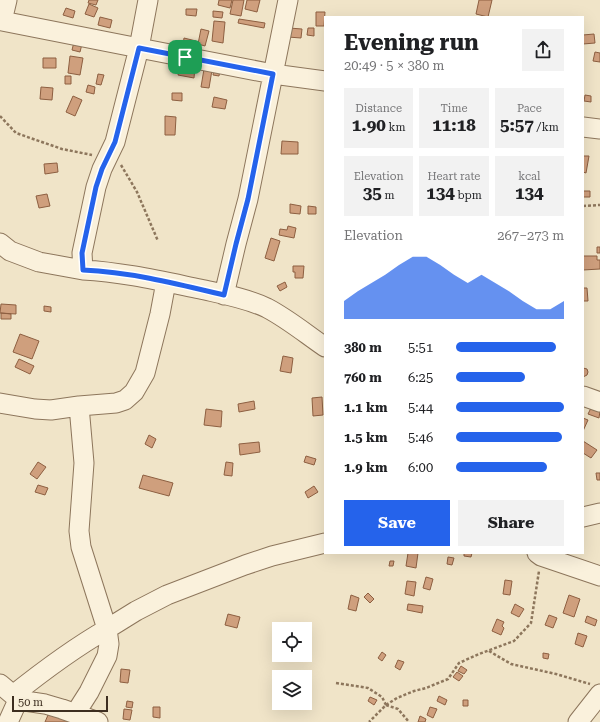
<!DOCTYPE html>
<meta charset="utf-8">
<style>
body{margin:0;font-family:"Roboto Serif",serif;background:#f2f2f2;color:#202124;height:100vh;display:flex;flex-direction:column;font-size:15px;white-space:nowrap}
*{box-sizing:border-box;margin:0}
p{font-size:13px;color:#757577}
.icon{flex:none;width:22px;height:22px;fill:none;stroke:currentColor;stroke-width:2;stroke-linecap:round;stroke-linejoin:round}
.map{position:relative;flex:1;overflow:hidden}
.panel{position:absolute;left:324px;top:16px;width:260px;height:538px;display:flex;flex-direction:column;background:#fff;border-radius:0px;box-shadow:0 4px 16px #0002}
.panel>*{flex:none}
.fabs{position:absolute;left:272px;top:622px;display:grid;gap:8px}
.fabs a{display:grid;place-items:center;width:40px;height:40px;border-radius:0px;background:#fff;box-shadow:0 4px 16px #0002;font-size:20px}
.scale{position:absolute;left:12px;bottom:10px;width:96px;box-sizing:border-box;padding-left:4px;border:2px solid #3d2e20;border-top:0;font-size:11px;line-height:14px;white-space:nowrap;color:#3d2e20;-webkit-text-stroke:3px #f7eed8;paint-order:stroke}
.pin{position:absolute;display:grid;place-items:center;width:34px;height:34px;color:#fff;margin:-17px;border-radius:8px;box-shadow:0 2px 6px #0006}
.round{display:grid;place-items:center;flex:none;width:42px;height:42px;border-radius:0px;background:#f2f2f2}
.summary{display:flex;align-items:center;justify-content:space-between;height:68px;padding:0 20px}
h1{font-size:22px;font-weight:700;line-height:30px}
.stats{display:grid;grid-template-columns:repeat(3,1fr);gap:6px;height:68px;padding:4px 20px}
.stats div{display:grid;align-content:center;border-radius:0px;background:#f2f2f2;text-align:center}
.stats b{font-size:17px;font-weight:700}
.stats small{font-size:11px;font-weight:400}
.stats p{font-size:11px}
.chart{height:112px;padding:8px 20px}
.chart p{display:flex;justify-content:space-between}
.chart svg{width:100%;height:72px;margin-top:4px;fill:#2563eb;opacity:.7}
.primary-button{display:flex;gap:8px;margin-top:auto;padding:8px 20px}
.primary-button a{flex:1;height:46px;border-radius:0px;background:#2563eb;color:#fff;font-size:16px;font-weight:700;line-height:46px;text-align:center}
.primary-button a+a{background:#f2f2f2;color:#202124}
ul{padding:0 20px;list-style:none;font-size:13px}
li{display:grid;grid-template-columns:64px 48px 1fr;align-items:center;height:30px}
li i{height:10px;border-radius:5px;background:#2563eb}
.map>svg:first-child{display:block}
.building{fill:#cf9f7d;stroke:#8d5f41}
.lines{fill:none;stroke-linecap:round;stroke-linejoin:round}
.minor-casing{stroke:#8d765c;stroke-width:21}
.path{stroke:#8d765c;stroke-width:2.5;stroke-dasharray:3 2;stroke-linecap:butt}
.minor{stroke:#faf1dc;stroke-width:19}
.route-casing{stroke:#fff;stroke-width:8}
.route{stroke:#2563eb;stroke-width:5}
</style>
<div class="map">
<svg width="600" height="722" viewBox="0 0 600 722">
<rect width="100%" height="100%" fill="#f0e4c8"/>
<path class="building" d="M89 0H98L96 5 88 3Z
M219 0H232L230 8 218 5Z
M233 0H244L241 16 230 14Z
M247 0H260L257 12 245 9Z
M479 0H492L488 17 476 14Z
M89 4 98 8 94 17 85 14Z
M66 8 75 11 73 18 63 15Z
M186 9H197L196 16 186 15Z
M213 11 223 12 222 18 213 17Z
M316 12H325L324 26H316Z
M100 17 112 20 110 28 98 25Z
M239 19 265 23 264 28 238 23Z
M214 21 225 22 223 43 212 41Z
M289 28 302 29 301 38 288 37Z
M308 28H314V36L307 35Z
M201 29 209 31 205 46 198 44Z
M594 34 595 43 583 44V35Z
M184 38 196 41 194 48 183 45Z
M74 42 82 44 80 52 72 50Z
M595 52 600 53V62L593 61Z
M70 56 83 58 80 75 68 73Z
M43 58H56V68H43Z
M180 64 195 66 194 78 178 75Z
M204 69 212 70 209 88 201 87Z
M214 69 220 70 219 76 213 75Z
M98 74 104 75 101 85 96 84Z
M65 76H71V84H65Z
M88 85 95 87 94 94 86 92Z
M41 87 53 88 52 100 40 99Z
M172 93H182V101L172 100Z
M585 95 591 96V102L584 101Z
M73 96 82 100 75 116 66 112Z
M214 97 227 100 225 109 212 107Z
M165 116 176 117 175 135H165Z
M282 141 298 142V154H281Z
M583 156H589L586 173 583 172Z
M57 163 58 172 45 174 44 164Z
M583 191H590V197H583Z
M47 194 50 206 39 208 36 196Z
M290 204 301 206 300 214 290 213Z
M308 206 316 207V214H308Z
M288 226 296 228 294 238 279 235 280 229 287 230Z
M271 238 280 241 274 261 265 258Z
M597 247H600V253H597Z
M583 256H597V260H600V269L583 270Z
M293 266H304L303 278H295V272H293Z
M285 282 287 287 280 291 277 286Z
M583 288H587L588 301H583Z
M1 304 16 305V314L0 313Z
M44 306 51 307V312L44 311Z
M1 313 11 314V319H1Z
M20 334 39 341 32 359 13 352Z
M283 356 293 358 291 373 280 371Z
M19 359 34 366 30 374 15 367Z
M583 368 587 369 588 372 587 375 583 377Z
M322 397 323 415 313 416 312 398Z
M254 401 255 409 239 412 238 404Z
M591 408 600 411 599 418 588 414Z
M206 409 222 411 221 427 204 425Z
M583 418 588 420 583 431Z
M149 435 156 439 152 448 145 444Z
M583 441 597 450 591 458 583 453Z
M259 442 260 452 240 455 239 444Z
M306 456 316 459 314 465 304 462Z
M38 462 46 467 37 479 30 474Z
M226 462 233 463 232 476 224 475Z
M596 473H600V480H597Z
M143 475 173 483 169 496 139 488Z
M38 485 48 488 45 495 35 492Z
M314 486 318 492 308 498 305 492Z
M408 553H418L416 568 406 566Z
M464 553H472L471 557 464 556Z
M448 557 454 558 452 565 447 564Z
M390 561H394L393 566H389Z
M426 577 433 579 430 590 423 588Z
M505 580 512 581 510 595 503 594Z
M407 581 416 582 414 596 405 594Z
M368 593 374 599 370 603 364 597Z
M351 595 359 598 356 611 348 609Z
M569 595 580 599 574 617 563 613Z
M408 604 423 606 422 613 407 610Z
M515 604 524 609 519 617 511 613Z
M228 614 240 617 237 628 225 625Z
M549 615 557 618 553 628 545 625Z
M587 616 597 620 595 626 585 622Z
M497 619 504 622 502 626 504 628 501 635 492 631Z
M578 633 587 636 583 647 575 644Z
M382 652 386 655 382 661 378 658Z
M543 653 549 654 548 659 543 658Z
M398 660 404 662 400 670 395 667Z
M461 666 467 670 464 674 458 671Z
M121 669 130 670 128 683 120 682Z
M457 672 463 676 459 681 453 677Z
M439 696 447 700 445 705 437 701Z
M370 697 377 700 374 705 368 701Z
M463 700H468V706H463Z
M127 701 133 702 132 708 126 707Z
M153 707H160V718L153 717Z
M430 707 437 709 433 718 427 715Z
M51 708 86 722H45Z
M124 709 132 710 130 720 123 719Z
M420 716 426 719 425 722H418Z"/>
<g class="lines">
<g class="minor-casing">
<path id="minor" d="M7 0 2 21 139 48 148 0
M583 127 600 129
M0 243 10 251 39 262 83 270 82 253 96 187 102 169 115 142 139 48 273 74 325 81
M83 270C122 272 161 281 200 289 222 294 246 298 267 308 288 319 306 334 325 347
M224 295 236 244 248 199 288 0
M583 396 600 402
M0 403 35 409 51 410 79 406 116 403 125 400 134 392 145 373 160 314 166 282
M79 406 84 463 79 531 81 547 107 629 136 611 167 595 245 565 272 556 325 543
M583 517 600 513
M537 553 541 556 600 576
M0 684 13 695
M18 700 45 704 62 709 98 722
M8 722 18 700 13 695C43 671 74 648 107 629L109 644 107 656 89 692 75 714
M578 722 600 694"/>
</g>
<path class="path" d="M0 116 16 133 62 149 92 155
M121 165 137 192 158 241
M583 206 600 205
M489 651 511 664 556 674 590 684
M336 683 368 688 382 697 386 705 369 722
M386 705 397 698 414 691 426 688 448 679 459 663 479 654 514 641 531 623 539 571
M386 705 398 709 409 722"/>
<use href="#minor" class="minor"/>
</g>
<g class="lines">
<g class="route-casing">
<path id="route" d="M139 48 273 74 248 199 236 244 224 295C178 284 131 272 83 270L82 253 96 187 102 169 115 142Z"/>
</g>
<use href="#route" class="route"/>
</g>
</svg>
<div class="fabs">
<a><svg class="icon" aria-label="locate" viewBox="0 0 24 24"><circle cx="12" cy="12" r="6"/><path d="M12 2v4M12 18v4M2 12h4M18 12h4"/></svg></a>
<a><svg class="icon" aria-label="layers" viewBox="0 0 24 24"><path d="M12 4l9 5-9 5-9-5zM3 14l9 5 9-5"/></svg></a>
</div>
<div class="scale">50 m</div>
<div class="pin" style="left:185px;top:57px;background:#1e9e55"><svg class="icon" aria-label="arrive" viewBox="0 0 24 24"><path d="M6 21V4h12l-3 4 3 4H6"/></svg></div>
<section class="panel">
<div class="summary"><div><h1>Evening run</h1><p>20:49 · 5 × 380 m</p></div><a class="round"><svg class="icon" aria-label="share" viewBox="0 0 24 24"><path d="M12 15V3M7 8l5-5 5 5M5 13v7h14v-7"/></svg></a></div>
<div class="stats">
<div><p>Distance</p><b>1.90<small> km</small></b></div>
<div><p>Time</p><b>11:18</b></div>
<div><p>Pace</p><b>5:57<small> /km</small></b></div>
</div>
<div class="stats">
<div><p>Elevation</p><b>35<small> m</small></b></div>
<div><p>Heart rate</p><b>134<small> bpm</small></b></div>
<div><p>kcal</p><b>134</b></div>
</div>
<div class="chart"><p><span>Elevation</span>267–273 m</p>
<svg viewBox="0 0 160 44" preserveAspectRatio="none"><path d="M0 44V33L10 27L20 22L30 17L40 11L50 6L60 6L70 11L80 17L90 22L100 17L110 22L120 27L130 33L140 38L150 38L160 33V44z"/></svg>
</div>
<ul>
<li><b>380 m</b>5:51<i style="width:93%"></i></li>
<li><b>760 m</b>6:25<i style="width:64%"></i></li>
<li><b>1.1 km</b>5:44<i style="width:100%"></i></li>
<li><b>1.5 km</b>5:46<i style="width:98%"></i></li>
<li><b>1.9 km</b>6:00<i style="width:84%"></i></li>
</ul>
<div class="primary-button"><a>Save</a><a>Share</a></div>
</section>
</div>
